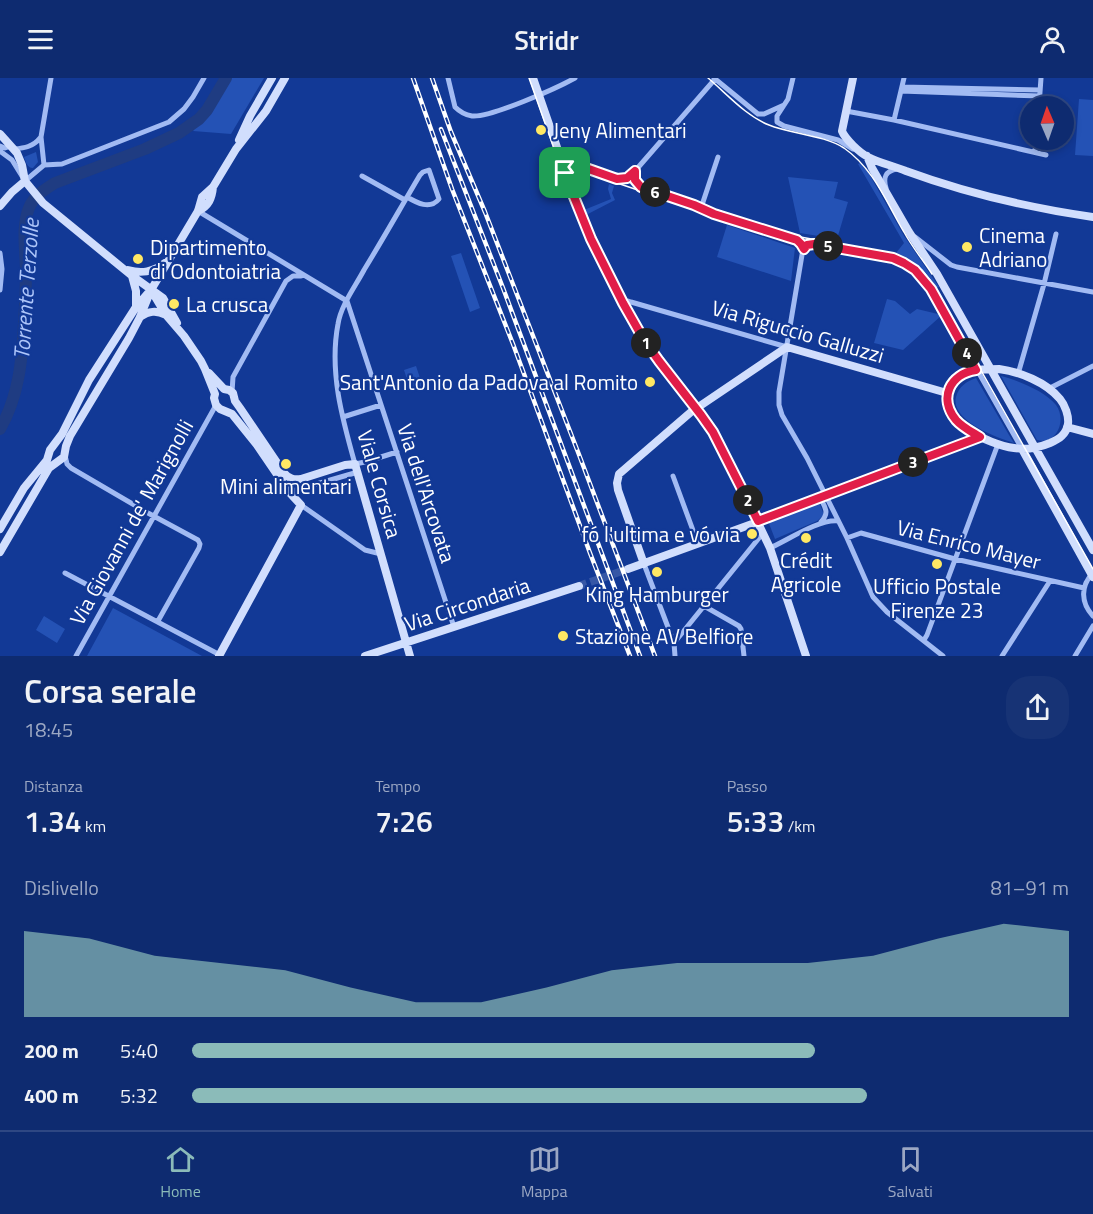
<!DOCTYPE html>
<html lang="it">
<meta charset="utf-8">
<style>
body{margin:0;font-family:"Titillium Web",sans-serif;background:#173375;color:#f1f3f6;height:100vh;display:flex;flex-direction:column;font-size:22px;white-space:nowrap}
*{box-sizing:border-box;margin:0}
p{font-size:20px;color:#9ba7c3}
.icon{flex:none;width:33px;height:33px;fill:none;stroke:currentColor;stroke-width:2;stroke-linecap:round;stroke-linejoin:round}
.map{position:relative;height:578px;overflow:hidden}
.details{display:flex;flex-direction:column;background:#0e2b70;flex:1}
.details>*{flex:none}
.needle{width:39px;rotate:358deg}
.fabs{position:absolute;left:1020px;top:18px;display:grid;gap:12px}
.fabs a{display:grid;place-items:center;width:54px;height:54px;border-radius:50%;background:#0e2b70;box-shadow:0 3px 9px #0003,0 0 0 2px #2e4783;font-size:30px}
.pin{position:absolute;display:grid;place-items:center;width:51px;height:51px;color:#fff;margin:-26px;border-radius:12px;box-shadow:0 3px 9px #0006}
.km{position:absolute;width:30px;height:30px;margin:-15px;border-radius:50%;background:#222;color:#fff;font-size:16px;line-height:30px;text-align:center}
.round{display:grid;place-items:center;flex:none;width:63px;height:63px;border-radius:24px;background:#173375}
.summary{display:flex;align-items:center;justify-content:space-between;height:102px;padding:0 24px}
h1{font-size:33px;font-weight:600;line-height:45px}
.figures{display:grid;grid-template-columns:repeat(3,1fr);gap:9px;height:102px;padding:6px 24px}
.figures div{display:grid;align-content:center}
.figures b{font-size:30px;font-weight:600}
.figures small{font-size:16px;font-weight:400}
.figures p{font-size:16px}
.chart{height:168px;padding:12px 24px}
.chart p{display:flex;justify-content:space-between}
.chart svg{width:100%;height:108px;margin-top:6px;fill:#8bbbb9;opacity:.7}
ul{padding:0 24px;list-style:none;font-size:20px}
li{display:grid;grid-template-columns:96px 72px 1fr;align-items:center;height:45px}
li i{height:15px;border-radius:8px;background:#8bbbb9}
header{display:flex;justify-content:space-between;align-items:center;height:78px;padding:0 24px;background:#0e2b70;font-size:27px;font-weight:600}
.menu{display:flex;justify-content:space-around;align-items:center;height:84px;border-top:2px solid #2e4783;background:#0e2b70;font-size:16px;color:#9ba7c3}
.menu a{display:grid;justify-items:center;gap:3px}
.menu .on{color:#8bbbb9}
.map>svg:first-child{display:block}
.green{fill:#2452b5}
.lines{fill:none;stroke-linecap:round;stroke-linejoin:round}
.river{stroke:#1f3c82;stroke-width:12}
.secondary-tunnel{stroke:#3657a6;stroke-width:8;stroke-dasharray:8 4;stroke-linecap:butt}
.street{stroke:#a2bbf3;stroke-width:5}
.secondary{stroke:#d1defd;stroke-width:8}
.tram{stroke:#fff;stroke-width:1.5}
.rail-casing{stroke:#fff;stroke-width:4.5}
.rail{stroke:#123996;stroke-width:2;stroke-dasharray:7;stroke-linecap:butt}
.route-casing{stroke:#fff;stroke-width:12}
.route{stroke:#e11d48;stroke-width:8}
.poi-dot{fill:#ffe864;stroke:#123996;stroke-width:2}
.labels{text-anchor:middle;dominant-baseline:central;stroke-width:4.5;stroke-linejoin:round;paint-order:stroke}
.poi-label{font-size:21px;fill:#fff;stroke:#123996;text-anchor:start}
.street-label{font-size:21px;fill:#fff;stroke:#123996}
.water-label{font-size:22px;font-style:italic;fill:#aec6fa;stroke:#123996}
</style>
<header><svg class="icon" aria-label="menu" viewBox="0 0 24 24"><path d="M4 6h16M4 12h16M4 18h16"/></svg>Stridr<svg class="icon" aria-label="person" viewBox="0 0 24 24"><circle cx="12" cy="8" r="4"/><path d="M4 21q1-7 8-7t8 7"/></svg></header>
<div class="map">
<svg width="1093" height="578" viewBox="0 0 1093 578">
<rect width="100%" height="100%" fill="#123996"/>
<path class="green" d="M228 0H264L231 56 193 53Z
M1079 21 1093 22V78L1075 77Z
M36 74 38 84 33 90C27 90 26 84 24 79Z
M860 85 868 94 904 158 939 209 937 210C927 195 914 181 896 175L904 165 858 86Z
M788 99 838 104 834 120 848 124 837 161 800 155Z
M609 106 614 108 612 115 615 122 586 137 584 132 611 121 608 111Z
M727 147 795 170 791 203 717 179Z
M461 175 480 230 470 234 451 178Z
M887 221 895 223 910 236 917 231 942 237 903 272 874 265Z
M416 288 423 309 411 313 404 292Z
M1001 298C1017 302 1045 313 1056 327 1067 342 1057 367 1037 362Z
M976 300 1009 357 1014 365C996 360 950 342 956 319 959 308 966 304 976 300Z
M818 423 819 424 824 437 817 443 775 461 768 443Z
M113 530 202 578H87Z
M44 538 65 551 57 565 36 552Z"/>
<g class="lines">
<path class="river" d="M0 351C19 318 22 282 24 245 25 228 26 211 26 194 26 174 21 149 29 130 34 118 44 112 55 105L145 71 179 55 199 41 207 32 226 0"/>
<path class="secondary-tunnel" d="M579 508 628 491"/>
<path class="street" d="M448 0 455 29C459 33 465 37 472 38 490 40 557 10 575 0
M714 0 758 36H764L784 27
M793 0 788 21 777 38V44L784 48 838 62 853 71
M902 9 1040 12
M901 13 1040 18
M1039 28 1041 0
M846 33 894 42 1046 77
M894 42 904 0
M0 68 5 70 11 68
M14 71C24 70 33 69 40 60
M0 73 12 82 25 103 44 87
M1035 74 1036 62
M562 80C569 85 615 103 623 101 628 100 631 96 635 93L715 1
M44 87 62 86 169 44 184 31 193 19 204 0
M44 87 41 59 51 0
M635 93V102L641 109 694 127 714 136 797 162 801 165 803 171
M362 98 405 122
M886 110C883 100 885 93 897 91
M701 130 718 79
M198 133 347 223
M915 159 951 187 957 189 1093 214
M803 171 779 314V327L782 337 807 380 847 460 873 519 887 534 943 578
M803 171 807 167 814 166 889 179 900 183 918 195 934 216 1022 371
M0 175 2 191 0 212
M347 223 454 549
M623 225 628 223 631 224 787 269
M1018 296 1044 206 1056 156
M1048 311 1093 288
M232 314 233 299 286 203 293 198H301
M343 339 381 327
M397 374 365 384 355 386C342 340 329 293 338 246 341 227 355 209 364 192 383 161 401 129 420 97L423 94 429 92 439 121C430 132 417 125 407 119
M65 377 67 386 71 390 148 435 198 462 200 466 199 470 158 543
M673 398 698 466
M289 414 358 394
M820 419C825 430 830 434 821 444
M301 427 365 472 381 476
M847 460 861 455 955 481 1084 510
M770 470C788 462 819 441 838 443
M644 486 674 565 675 578
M65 495 220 577
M1093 495C1080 508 1081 525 1093 538
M704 528 739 548 741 551 744 578
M924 562 927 557 998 366
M674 565 763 455
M76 578 216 327
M1002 578 1050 503
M1075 578 1093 548"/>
<path class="secondary" d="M533 0 577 127 600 181 642 259 659 283 707 345 722 370 770 470 806 578
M853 0 842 53C845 61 860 75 868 79 879 85 894 88 906 93 966 115 1030 130 1093 139
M0 56 17 75 22 87 25 103 43 125 131 197 163 220 177 245
M239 62 250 38 272 0
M867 78 872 90 909 154 937 196 1093 472
M0 128 12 114 25 103
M198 133C209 128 212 120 213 109
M128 192C142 196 153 194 165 185
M132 198 136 213V229
M151 212 166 237 184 258 201 283 205 291 215 316 214 320 216 327 220 331 232 336 257 367 289 414 301 427 219 578
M140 239C149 233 156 232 166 237
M999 291C1020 294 1046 304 1060 321 1065 327 1069 338 1068 346 1066 357 1059 361 1050 365 1038 370 1026 372 1014 370 990 367 932 341 950 309 960 291 981 291 999 291Z
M209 295 224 311 229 312 233 315 235 323 240 330 284 395C289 401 294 402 301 401L345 387 355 386 410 578
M1067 349 1093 356
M1022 371 1093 499
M0 451 24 410 47 382 50 372 62 356 89 302 136 229 148 215
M0 474 49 390 64 379 66 368 70 358 129 260 140 239 151 212 198 133 202 119 213 109 236 71 266 33 285 0
M644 486 618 412 617 405 619 396 691 334 787 269 947 315
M628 491 752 446 820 419 980 359
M365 578 579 508"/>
<path class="tram" d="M529 0 556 76 560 82 567 88 676 125 717 132 795 158 893 176 914 186 922 192 930 202 1093 491
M708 0C727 16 746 38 769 47 791 56 824 57 844 70 874 91 886 124 904 154 912 169 923 182 932 196"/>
<g class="rail-casing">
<path id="rail" d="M413 0 452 111 513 266 590 475 630 578
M432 0 451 54 485 134 578 374 655 578
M441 51 503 210 640 578"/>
</g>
<use href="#rail" class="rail"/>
</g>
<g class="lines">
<g class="route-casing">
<path id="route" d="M561 79 566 83 617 101 627 100 635 93V102L641 109 694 127 714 136 797 162 801 166 804 171 807 167 814 166 893 180 904 185 915 192 931 211 976 292C950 296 938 320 956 342 962 349 972 354 980 359L758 443 713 354 701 337 659 283 644 262 623 225 591 161 566 99Z"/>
</g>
<use href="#route" class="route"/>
</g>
<g class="poi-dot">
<circle cx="541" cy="52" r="6"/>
<circle cx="967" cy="169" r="6"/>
<circle cx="138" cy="181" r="6"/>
<circle cx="174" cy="226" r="6"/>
<circle cx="650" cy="304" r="6"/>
<circle cx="286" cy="386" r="6"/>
<circle cx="752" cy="456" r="6"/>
<circle cx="806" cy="460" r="6"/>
<circle cx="937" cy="486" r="6"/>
<circle cx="657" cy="494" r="6"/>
<circle cx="563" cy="558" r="6"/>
</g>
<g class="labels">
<g class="poi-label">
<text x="553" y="52">Jeny Alimentari</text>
<text x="979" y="157">Cinema<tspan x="979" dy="24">Adriano</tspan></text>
<text x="150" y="169">Dipartimento<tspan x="150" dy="24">di Odontoiatria</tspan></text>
<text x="186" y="226">La crusca</text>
<text x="638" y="304" text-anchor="end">Sant'Antonio da Padova al Romito</text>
<text x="286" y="408" text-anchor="middle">Mini alimentari</text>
<text x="740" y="456" text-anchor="end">fó l'ultima e vó via</text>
<text x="806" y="482" text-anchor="middle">Crédit<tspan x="806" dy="24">Agricole</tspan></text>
<text x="937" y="508" text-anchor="middle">Ufficio Postale<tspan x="937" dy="24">Firenze 23</tspan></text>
<text x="657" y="516" text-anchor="middle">King Hamburger</text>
<text x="575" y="558">Stazione AV Belfiore</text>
</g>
<g class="street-label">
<text transform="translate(798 253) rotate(16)">Via Riguccio Galluzzi</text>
<text transform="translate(380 406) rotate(74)">Viale Corsica</text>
<text transform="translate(427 415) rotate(72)">Via dell'Arcovata</text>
<text transform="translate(131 444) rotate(-61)">Via Giovanni de' Marignolli</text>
<text transform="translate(969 466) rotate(14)">Via Enrico Mayer</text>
<text transform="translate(467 526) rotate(-18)">Via Circondaria</text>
</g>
<g class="water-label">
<text transform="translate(26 211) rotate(-86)">Torrente Terzolle</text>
</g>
</g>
</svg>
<div class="fabs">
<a><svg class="needle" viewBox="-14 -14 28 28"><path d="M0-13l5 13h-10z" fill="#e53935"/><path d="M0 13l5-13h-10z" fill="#9ba7c3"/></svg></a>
</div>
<div class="pin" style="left:565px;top:95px;background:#1e9e55"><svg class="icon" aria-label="arrive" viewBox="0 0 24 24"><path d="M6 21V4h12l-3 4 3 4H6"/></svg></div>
<b class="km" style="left:646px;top:265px">1</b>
<b class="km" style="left:748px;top:422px">2</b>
<b class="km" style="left:913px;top:384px">3</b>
<b class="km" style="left:967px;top:275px">4</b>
<b class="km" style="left:828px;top:168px">5</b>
<b class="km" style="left:655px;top:114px">6</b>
</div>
<section class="details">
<div class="summary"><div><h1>Corsa serale</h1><p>18:45</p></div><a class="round"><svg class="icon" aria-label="share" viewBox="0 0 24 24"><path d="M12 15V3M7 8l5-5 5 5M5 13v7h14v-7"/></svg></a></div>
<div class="figures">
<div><p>Distanza</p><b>1.34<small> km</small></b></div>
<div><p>Tempo</p><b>7:26</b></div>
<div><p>Passo</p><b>5:33<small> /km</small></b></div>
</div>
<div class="chart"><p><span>Dislivello</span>81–91 m</p>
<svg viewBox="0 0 160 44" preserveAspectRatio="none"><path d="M0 44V9L10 12L20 19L30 22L40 25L50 32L60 38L70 38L80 32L90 25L100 22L110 22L120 22L130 19L140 12L150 6L160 9V44z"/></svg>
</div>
<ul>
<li><b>200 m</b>5:40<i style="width:71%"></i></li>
<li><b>400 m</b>5:32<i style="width:77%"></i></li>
</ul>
</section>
<nav class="menu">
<a class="on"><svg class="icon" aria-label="home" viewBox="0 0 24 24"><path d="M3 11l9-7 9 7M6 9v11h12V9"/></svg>Home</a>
<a><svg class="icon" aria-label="map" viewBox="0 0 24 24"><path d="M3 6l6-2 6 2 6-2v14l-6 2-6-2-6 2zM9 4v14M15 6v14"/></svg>Mappa</a>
<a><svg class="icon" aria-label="saved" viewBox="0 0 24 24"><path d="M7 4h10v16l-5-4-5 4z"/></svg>Salvati</a>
</nav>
